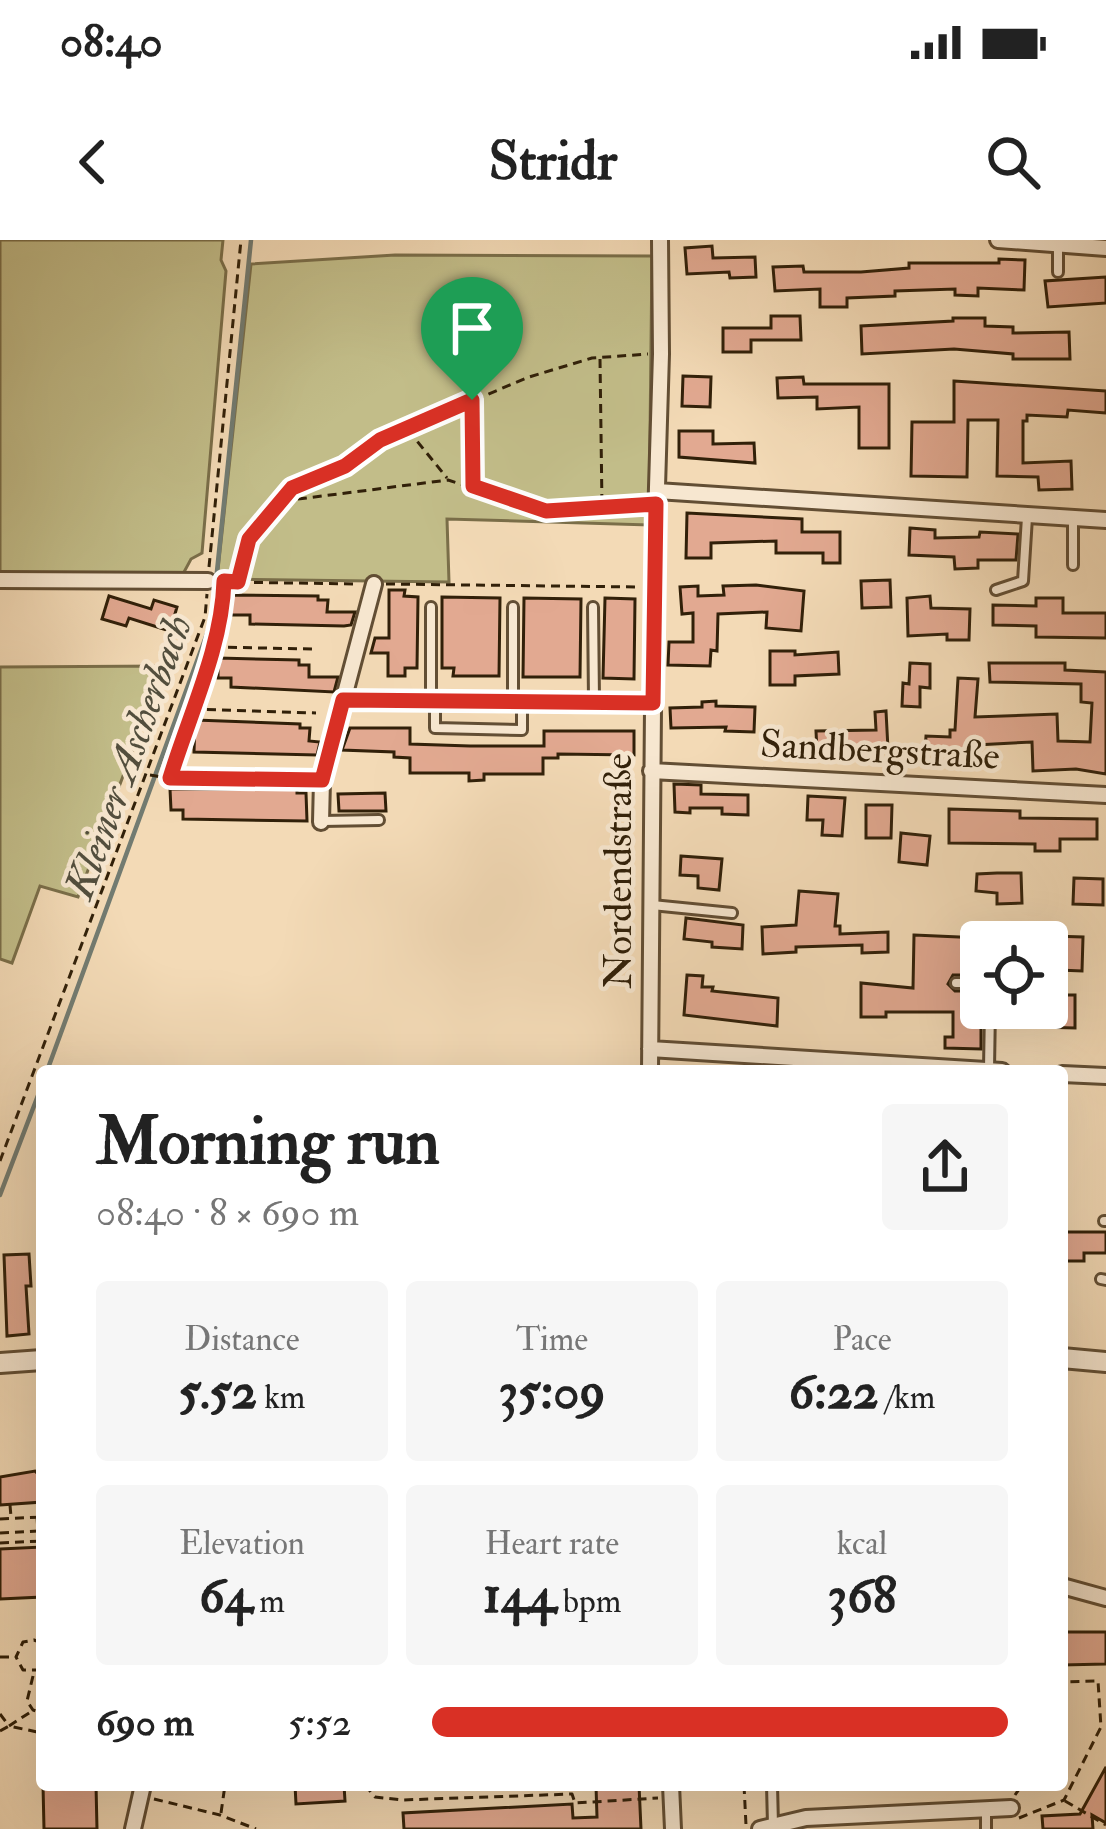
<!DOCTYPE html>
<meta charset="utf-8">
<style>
body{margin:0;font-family:"IM FELL Double Pica",serif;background:#f6f6f6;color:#222;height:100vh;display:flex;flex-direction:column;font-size:45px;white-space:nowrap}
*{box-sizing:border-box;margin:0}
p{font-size:39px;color:#767676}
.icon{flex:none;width:66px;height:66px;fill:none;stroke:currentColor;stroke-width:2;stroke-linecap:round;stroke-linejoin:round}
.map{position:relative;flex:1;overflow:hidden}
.details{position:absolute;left:36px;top:825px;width:1032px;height:726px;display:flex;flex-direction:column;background:#fff;border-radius:12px;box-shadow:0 12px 48px #0002}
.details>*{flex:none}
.controls{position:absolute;left:960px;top:681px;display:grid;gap:24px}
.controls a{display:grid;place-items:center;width:108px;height:108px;border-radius:12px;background:#fff;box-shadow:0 12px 48px #0002;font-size:60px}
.pin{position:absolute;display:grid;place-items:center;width:102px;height:102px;color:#fff;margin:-123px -51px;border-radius:50% 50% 50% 0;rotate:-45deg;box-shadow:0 0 12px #0007}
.pin .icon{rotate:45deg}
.round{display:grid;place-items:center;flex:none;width:126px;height:126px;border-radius:12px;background:#f6f6f6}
.summary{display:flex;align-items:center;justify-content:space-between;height:204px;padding:0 60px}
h1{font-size:66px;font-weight:800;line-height:90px}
.metrics{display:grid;grid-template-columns:repeat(3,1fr);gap:18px;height:204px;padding:12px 60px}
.metrics div{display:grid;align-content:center;border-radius:12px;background:#f6f6f6;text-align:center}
.metrics b{font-size:51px;font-weight:800}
.metrics small{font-size:33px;font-weight:400}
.metrics p{font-size:33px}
ul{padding:0 60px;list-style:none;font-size:39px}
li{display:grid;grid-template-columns:192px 144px 1fr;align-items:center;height:90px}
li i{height:30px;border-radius:15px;background:#d93025}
.status{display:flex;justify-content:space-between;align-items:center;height:84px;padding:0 60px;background:#fff;direction:ltr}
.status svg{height:33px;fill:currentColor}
header{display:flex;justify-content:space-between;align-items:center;height:156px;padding:0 60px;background:#fff;font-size:54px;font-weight:800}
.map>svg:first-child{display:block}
.green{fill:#c2bd89;stroke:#7a6e49;stroke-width:3}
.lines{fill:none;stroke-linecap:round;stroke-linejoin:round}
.stream{stroke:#727b71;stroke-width:4.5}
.building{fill:#e2a991;stroke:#312009;stroke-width:3}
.service-casing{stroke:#624e34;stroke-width:14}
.minor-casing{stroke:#624e34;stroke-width:20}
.tertiary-casing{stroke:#624e34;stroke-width:24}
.path{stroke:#312009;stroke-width:3;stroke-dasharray:9 6;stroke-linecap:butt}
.service{stroke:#f7e7d0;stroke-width:8}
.minor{stroke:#f7e7d0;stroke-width:14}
.tertiary{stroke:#f7e7d0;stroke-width:18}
.route-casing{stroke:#fff;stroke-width:24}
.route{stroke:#d93025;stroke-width:15}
.labels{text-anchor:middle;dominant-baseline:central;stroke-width:9;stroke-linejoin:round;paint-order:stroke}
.street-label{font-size:39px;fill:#312009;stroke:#f7e7d0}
.water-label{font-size:42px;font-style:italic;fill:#524e3d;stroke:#f7e7d0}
</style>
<div class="status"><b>08:40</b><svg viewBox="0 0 49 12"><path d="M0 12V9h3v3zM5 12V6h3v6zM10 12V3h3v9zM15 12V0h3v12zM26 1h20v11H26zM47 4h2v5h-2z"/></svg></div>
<header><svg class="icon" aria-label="back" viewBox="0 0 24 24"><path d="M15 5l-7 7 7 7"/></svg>Stridr<svg class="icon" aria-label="search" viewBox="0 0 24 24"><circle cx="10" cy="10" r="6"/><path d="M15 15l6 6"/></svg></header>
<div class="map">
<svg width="1106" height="1589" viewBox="0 0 1106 1589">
<rect width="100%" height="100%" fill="#f3dab6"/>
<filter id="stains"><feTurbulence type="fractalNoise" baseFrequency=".00167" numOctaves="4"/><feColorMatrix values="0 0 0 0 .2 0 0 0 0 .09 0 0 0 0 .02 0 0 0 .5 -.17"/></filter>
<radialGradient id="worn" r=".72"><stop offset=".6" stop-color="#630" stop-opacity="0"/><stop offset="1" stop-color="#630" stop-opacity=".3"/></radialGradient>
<path class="green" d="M0 0H223L221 20 226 31 202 313 191 319 183 334 0 333Z
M395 15 652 16 649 285 447 279 449 342 217 339 251 24Z
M164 426 78 657 40 646 12 723 0 719V427Z"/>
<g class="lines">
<path class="stream" d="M47 831 212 380 251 0
M0 955 42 845"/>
</g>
<path class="building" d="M712 6 713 18 755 17 756 37 730 38 729 32 687 34 685 8Z
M999 19 1025 20 1024 50 978 48V56L955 55V49L895 51V56L847 58V67H820V49L775 51 773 27 803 26 804 32H861L909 28V23H999Z
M1106 37V63L1048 67 1045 41Z
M771 76H800L801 100H751V112H723V88H771Z
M953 78H985V86L1013 87V93L1069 92 1070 119H1013V114L954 109 862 114 861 86 953 81Z
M683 136 711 137 710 167 682 166Z
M803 137 804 144H889V208H859V167L817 169V157L778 158 777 138Z
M954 141 1106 151V173L1068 170 1067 177 1027 175V181H1023V223L1071 221 1072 249 1039 250 1038 237 997 236 998 180H968L967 237 911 236 912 182H954Z
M679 191H713V204L754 203 755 223 679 217Z
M687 273 802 279V292H840V323H823V313H776V301L711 303V318H686Z
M910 288 935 290V298L979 297 980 292 1018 294 1016 320H978V328L955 329 954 317 909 315Z
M890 340 891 367 862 368 861 341Z
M756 345 804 351 801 391 766 388 767 372 718 374 717 411 711 410 710 426 668 425 669 402H693V373L682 374 680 347 698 346V356L724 355 723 346Z
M389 350H405L404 356 418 357 417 428H405V436H388V413H371L375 398H389Z
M230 355 318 356V360H328L327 372H355L351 385 344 386 250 384V375H230Z
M109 356 151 369 154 360 177 367 170 391 129 378 126 386 102 379Z
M930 356 931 368 970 369 969 400H947V394L908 396 907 358Z
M442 357 500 358 499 436H453L454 428H442Z
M524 358 581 359 580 437H523Z
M605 358 635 359 634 439 603 438Z
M1036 358H1063V373H1106V398L1036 397V386L993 385V365L1036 366Z
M770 411H795V415L838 412 839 434 795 436V445H770Z
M218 418 299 420V425H309V437H338L334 452 231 447V438H218Z
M910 423 930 424V448L920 447V467L902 466 903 443 909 444Z
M989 423H1065V430L1106 432V534L1076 529 1033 531 1032 502 976 505 975 515 925 511 926 496 950 497V490H955L958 438 978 439 975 477 1057 474 1058 501 1090 502 1092 463 1081 462V444L990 442Z
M716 461V466L755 467 754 492 725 491 726 487 671 488 670 468 702 467V462Z
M886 471 888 509 846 507 817 511 816 491 876 490 875 472Z
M195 480 300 484V488H310L309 501 320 502 317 515 194 512Z
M350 488H410V504L470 506H544V491H634V515L558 514V518H543V534H484V540L469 541V533H410V518L394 517V512L342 510Z
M674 544 701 545V554L748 555V575L722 574V568H690V573L675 572Z
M170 549H297V553H306L307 581 183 579V570H171Z
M385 553 386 571H339L338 554Z
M808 556 845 558 842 596 822 595 823 580H807Z
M866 565H892L891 598H866Z
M949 569 1020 571V578L1097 579V599H1060V611H1035V604L949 603Z
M901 593 930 596 927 625 899 622Z
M681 616 722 619 719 650 698 648V636L680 635Z
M997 633H1021L1022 663 997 664V653L976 651 977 634Z
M1074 638 1103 639V665L1073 664Z
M799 651 838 654 835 686H840V694L888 692V712L862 713V705L796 707V712L763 714 762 687 796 685Z
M686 678 743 685 742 709 712 707V702L684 699Z
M914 695 981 698V735H953L948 744 955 751H981V809L945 808V797H953V772H886V777H861V743L913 748Z
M1051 696 1083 697 1082 731 1059 730V715H1050Z
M687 735 703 736 702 747H713L712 751 778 758 777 786 684 775Z
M1050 755H1075V788L998 786V768H1050Z
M1062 992H1106V1013H1084V1021H1064Z
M29 1014 31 1046H26L29 1094 7 1096 4 1015Z
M35 1231 42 1238V1262L0 1265V1237Z
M42 1307V1357L0 1359V1309Z
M1062 1392H1106V1424L1062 1425Z
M1106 1527V1583L1092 1575 1093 1589H1043L1042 1576 1080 1574Z
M43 1545H96L97 1589H44Z
M295 1545H344L345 1561 296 1564Z
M639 1545 641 1589H404L403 1573 572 1564 573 1578 597 1577 596 1546Z"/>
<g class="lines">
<g class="service-casing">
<path id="service" d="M1058 32V6
M1073 279V325
M996 350 1023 341 1027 277
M513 367V461
M593 367 594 460
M431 459V367
M435 462V488L522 490V462
M322 581 379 580
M652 665 732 673
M956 743H981
M989 829 990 768
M1104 981H1106
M1101 1039 1106 1040
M772 1545 773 1585
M986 1571V1589"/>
</g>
<g class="minor-casing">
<path id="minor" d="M998 0 1106 8
M657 251 1106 280
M0 340 208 341
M343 460 653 462
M651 531 1106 555
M321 582 322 540 374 344
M650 809 1002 831
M650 831 654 347 661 114 660 0
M1062 834 1106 836
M1062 1346 1106 1358
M671 1545 673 1589
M133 1589 143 1545
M760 1589 806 1578 1011 1568"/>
</g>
<g class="tertiary-casing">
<path id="tertiary" d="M1062 1118 1106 1122
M0 1123 42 1120"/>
</g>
<path class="path" d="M600 119 602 266
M472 164 473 244
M408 190 447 238
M283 261 448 240 546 271 645 265
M209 327 241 0
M224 342 358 344
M238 342 249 299 292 248 345 226 379 200 529 137 592 118 648 114
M386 344 640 347
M213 407 313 409
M192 469 316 473
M150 535 169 538 308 539
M169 538C189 476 222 409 224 343
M0 921 205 377 207 354
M10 1265 11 1277
M0 1279 42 1277
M0 1293 38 1291 37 1277
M0 1303 42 1301
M42 1403 34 1400 23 1402 16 1417 23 1430H42
M0 1417H14
M33 1436 27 1461 33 1470 42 1473
M0 1474 9 1486 32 1471
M0 1491 9 1486 42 1493
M365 1545 375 1557 402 1560 572 1554 575 1563 658 1558
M744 1545 746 1585
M1015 1555 1022 1545
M154 1559 220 1575 256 1589
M1065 1561 1106 1585
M221 1573 225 1545
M1019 1578 1064 1560 1101 1487 1098 1441 1062 1442"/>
<use href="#service" class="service"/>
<use href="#minor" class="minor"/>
<use href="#tertiary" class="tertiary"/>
</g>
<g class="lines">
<g class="route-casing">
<path id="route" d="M472 160 473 246 546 271 656 264 653 463 343 460 322 540 170 538C189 475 222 408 224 341L238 342 249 299 292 248 345 226 380 200Z"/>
</g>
<use href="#route" class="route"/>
</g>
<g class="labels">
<g class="street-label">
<text transform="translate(880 510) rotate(3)">Sandbergstraße</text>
<text transform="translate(618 631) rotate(-90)">Nordendstraße</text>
</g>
<g class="water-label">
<text transform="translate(129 517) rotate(-70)">Kleiner Ascherbach</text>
</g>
</g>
<rect width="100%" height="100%" filter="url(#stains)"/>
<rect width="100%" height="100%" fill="url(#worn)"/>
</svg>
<div class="controls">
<a><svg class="icon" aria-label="locate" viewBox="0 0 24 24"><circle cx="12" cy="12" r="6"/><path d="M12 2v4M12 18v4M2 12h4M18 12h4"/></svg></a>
</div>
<div class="pin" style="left:472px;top:160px;background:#1e9e55"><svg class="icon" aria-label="arrive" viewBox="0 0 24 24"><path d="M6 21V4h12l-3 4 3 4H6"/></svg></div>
<section class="details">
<div class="summary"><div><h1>Morning run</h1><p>08:40 · 8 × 690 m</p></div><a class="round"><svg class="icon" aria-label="share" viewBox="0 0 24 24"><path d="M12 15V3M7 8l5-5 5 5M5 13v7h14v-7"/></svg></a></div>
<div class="metrics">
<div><p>Distance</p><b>5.52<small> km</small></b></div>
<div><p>Time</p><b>35:09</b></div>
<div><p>Pace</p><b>6:22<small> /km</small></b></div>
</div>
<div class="metrics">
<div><p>Elevation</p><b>64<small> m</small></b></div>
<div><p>Heart rate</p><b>144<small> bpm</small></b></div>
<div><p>kcal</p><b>368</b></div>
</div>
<ul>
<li><b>690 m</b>5:52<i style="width:100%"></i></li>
</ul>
</section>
</div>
